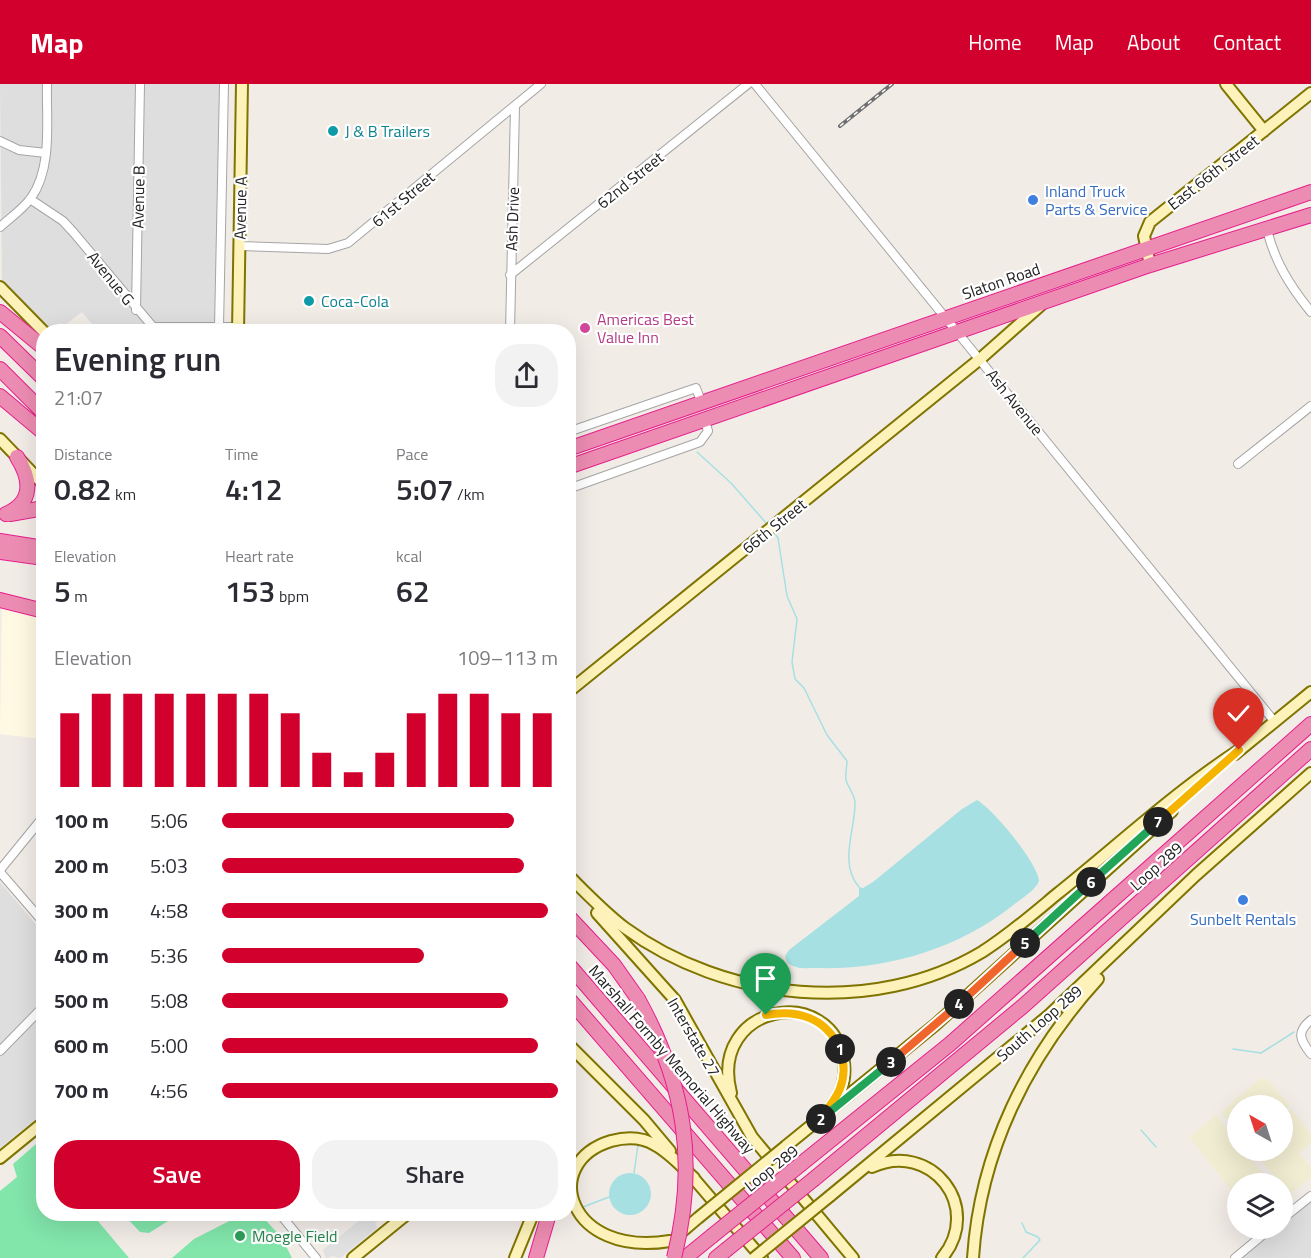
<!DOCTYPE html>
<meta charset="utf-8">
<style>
body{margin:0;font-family:"Titillium Web",sans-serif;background:#f2f2f3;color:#2b2b33;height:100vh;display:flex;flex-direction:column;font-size:22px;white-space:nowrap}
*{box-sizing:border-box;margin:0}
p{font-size:20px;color:#7c7c81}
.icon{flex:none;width:33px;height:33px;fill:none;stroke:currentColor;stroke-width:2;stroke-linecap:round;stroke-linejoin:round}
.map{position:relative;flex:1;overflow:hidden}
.side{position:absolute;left:36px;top:240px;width:540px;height:897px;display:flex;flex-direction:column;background:#fff;border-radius:24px;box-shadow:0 6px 24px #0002}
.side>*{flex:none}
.needle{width:39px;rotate:321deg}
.buttons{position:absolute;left:1227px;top:1011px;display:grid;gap:12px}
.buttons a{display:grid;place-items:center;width:66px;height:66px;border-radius:50%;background:#fff;box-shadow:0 6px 24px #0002;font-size:30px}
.pin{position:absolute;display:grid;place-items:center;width:51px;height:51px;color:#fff;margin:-62px -26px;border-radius:50% 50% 50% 0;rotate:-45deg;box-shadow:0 0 6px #0007}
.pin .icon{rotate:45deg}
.km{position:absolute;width:30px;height:30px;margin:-15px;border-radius:50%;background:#222;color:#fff;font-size:16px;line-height:30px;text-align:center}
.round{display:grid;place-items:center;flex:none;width:63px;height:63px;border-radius:24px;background:#f2f2f3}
.headline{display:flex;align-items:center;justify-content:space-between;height:102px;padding:0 18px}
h1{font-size:33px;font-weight:600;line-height:45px}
.stats{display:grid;grid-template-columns:repeat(3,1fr);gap:9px;height:102px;padding:6px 18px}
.stats div{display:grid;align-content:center}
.stats b{font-size:30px;font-weight:600}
.stats small{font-size:16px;font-weight:400}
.stats p{font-size:16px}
.chart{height:168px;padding:12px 18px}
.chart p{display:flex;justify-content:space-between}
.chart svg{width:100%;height:108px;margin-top:6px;stroke:#d2002c;stroke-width:6}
.action{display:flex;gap:12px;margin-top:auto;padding:12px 18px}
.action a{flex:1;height:69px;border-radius:24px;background:#d2002c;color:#fff;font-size:24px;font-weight:600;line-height:69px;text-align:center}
.action a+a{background:#f2f2f3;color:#2b2b33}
ul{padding:0 18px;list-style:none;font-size:20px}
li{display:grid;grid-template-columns:96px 72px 1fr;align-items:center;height:45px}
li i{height:15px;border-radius:8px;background:#d2002c}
header{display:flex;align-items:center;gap:36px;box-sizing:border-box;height:84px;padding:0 30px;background:#d2002c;color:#fff}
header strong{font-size:28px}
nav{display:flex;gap:33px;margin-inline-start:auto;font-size:21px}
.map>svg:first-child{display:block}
.residential{fill:#dfdede}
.education{fill:#fff9e3}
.farmland{fill:#f1edd2}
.pitch{fill:#82e5aa}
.parking{fill:#e1e1e1}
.water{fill:#a6e0e2}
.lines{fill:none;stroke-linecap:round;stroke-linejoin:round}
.stream{stroke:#a6e0e2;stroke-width:1.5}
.street-casing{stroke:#a5a5a5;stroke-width:10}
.secondary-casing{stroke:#807400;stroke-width:14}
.highway-casing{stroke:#e61e8c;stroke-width:16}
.street{stroke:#fff;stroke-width:8}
.secondary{stroke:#fdf3ba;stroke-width:10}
.highway{stroke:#ed8cb2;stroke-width:14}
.rail-casing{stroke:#6f6f6f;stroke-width:4}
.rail{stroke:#fff;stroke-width:1.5;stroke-dasharray:4.5;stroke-linecap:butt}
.secondary-bridge-casing{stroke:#807400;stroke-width:14;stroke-linecap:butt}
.highway-bridge-casing{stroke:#e61e8c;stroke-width:16;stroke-linecap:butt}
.secondary-bridge{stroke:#fdf3ba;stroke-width:10}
.highway-bridge{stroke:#ed8cb2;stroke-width:14}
.split-1-casing{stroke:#fff;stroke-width:12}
.split-2-casing{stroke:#fff;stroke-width:12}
.split-3-casing{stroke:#fff;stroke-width:12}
.split-4-casing{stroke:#fff;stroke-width:12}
.split-5-casing{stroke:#fff;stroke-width:12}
.split-6-casing{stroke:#fff;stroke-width:12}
.split-7-casing{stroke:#fff;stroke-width:12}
.split-8-casing{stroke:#fff;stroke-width:12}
.split-1{stroke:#f5b400;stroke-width:8}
.split-2{stroke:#f5b400;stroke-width:8}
.split-3{stroke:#22a559;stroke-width:8}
.split-4{stroke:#f0652b;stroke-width:8}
.split-5{stroke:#f0652b;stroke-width:8}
.split-6{stroke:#22a559;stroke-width:8}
.split-7{stroke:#22a559;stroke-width:8}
.split-8{stroke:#f5b400;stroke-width:8}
.culture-dot{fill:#0f9aa8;stroke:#fff;stroke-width:2}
.shop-dot{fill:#3f7fe0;stroke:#fff;stroke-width:2}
.hotel-dot{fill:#d1479c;stroke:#fff;stroke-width:2}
.leisure-dot{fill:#2e9e5b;stroke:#fff;stroke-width:2}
.labels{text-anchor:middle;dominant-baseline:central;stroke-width:4.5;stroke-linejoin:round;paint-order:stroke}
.culture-label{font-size:16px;fill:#0d838f;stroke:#fff;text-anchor:start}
.street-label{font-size:16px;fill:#212121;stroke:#fff}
.shop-label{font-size:16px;fill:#366cbe;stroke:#fff;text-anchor:start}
.hotel-label{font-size:16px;fill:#b23c85;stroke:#fff;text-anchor:start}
.leisure-label{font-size:16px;fill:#27864d;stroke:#fff;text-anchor:start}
</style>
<header>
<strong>Map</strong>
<nav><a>Home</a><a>Map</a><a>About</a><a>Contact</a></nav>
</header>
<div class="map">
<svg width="1311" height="1174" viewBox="0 0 1311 1174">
<rect width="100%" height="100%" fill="#f2ece7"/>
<path class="residential" d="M0 0H221L215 237 209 239 156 238 148 247H98L82 228 57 247H53L2 197Z
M0 798 44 850 43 1029 0 1064Z
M1311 1117V1174H1242L1278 1145 1282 1144 1283 1141Z"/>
<path class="education" d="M2 524 43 530V655L0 650Z"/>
<path class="farmland" d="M1261 994 1267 995 1290 1022 1283 1027 1282 1022H1238L1237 1051 1221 1028Z
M1291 1025 1311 1050V1059L1299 1069 1311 1084V1094L1289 1111 1282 1100 1280 1099 1253 1067 1282 1066 1283 1032Z
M1216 1031 1237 1058 1238 1066 1244 1067 1271 1099 1238 1100 1237 1114 1189 1053Z"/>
<path class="pitch" d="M43 1054 44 1130H92L129 1174H0V1107L17 1093 13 1080Z
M123 1130H174L168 1137 149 1149 140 1148Z
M243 1130H260L282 1154 292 1174H172L194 1155Z"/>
<path class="parking" d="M367 1130 371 1134 376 1130H395L387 1136 383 1132 375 1139 377 1144 340 1174 333 1172 326 1174 323 1166Z"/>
<path class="water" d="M977 716C993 725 1038 779 1039 797 1034 808 1022 814 1012 822 958 865 886 886 818 884 807 884 795 886 787 878L785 872 789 866 859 812V803L863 804 873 798 962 725Z
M609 1110a21 21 0 1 1 42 0a21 21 0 1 1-42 0Z"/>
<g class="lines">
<path class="stream" d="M697 368 731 399 767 440
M774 448 778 454 787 512 797 535 792 578 795 595 804 604 827 651 847 677C847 683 845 690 846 696 848 704 854 709 855 718 856 744 838 779 859 803
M1233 965 1261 969 1294 948
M1141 1046 1156 1063
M634 1089 638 1061
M583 1123 609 1113
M1022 1139 1026 1148 1038 1153 1040 1156 1023 1174"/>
<g class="street-casing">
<path id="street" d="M755 0 1274 637
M0 57 19 66 46 69
M30 115 63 137 74 149 153 243H238
M0 143C10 134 23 125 31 114 53 83 46 36 47 0
M1267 146C1275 178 1290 202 1311 228
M240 162 328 165 348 159 541 0
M510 191 748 0
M136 226 140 0
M219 243 224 0
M510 248 515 22
M568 348 696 304 701 317
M1238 380 1311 322
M568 405 700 358 708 347 705 337
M0 786 44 732
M0 788 44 839
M1311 936C1296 948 1300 956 1311 970
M0 967 44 922
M280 1130 316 1174
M1282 1135 1311 1112
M1235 1174 1271 1144"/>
</g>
<g class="secondary-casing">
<path id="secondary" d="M1226 0 1264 47
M1150 181 1144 152 1150 138 1311 9
M0 203 44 248
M238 248 242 0
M0 355 44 401
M568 608 980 275 1041 221
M1235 670 1311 608
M568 791C587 810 604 828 625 844 725 917 873 933 982 868 1009 851 1033 830 1057 810 1117 762 1175 708 1239 666
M597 829 675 916 752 1053 853 1174
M568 960 644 1036 670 1067
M731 1009C708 920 833 897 844 979 846 995 841 1010 831 1022
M786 1062 935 941 1172 727
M0 1074 44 1038
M872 1083C931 1056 984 1123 942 1174
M690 1090 762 1174
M830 1112 1048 932 1196 791 1311 689
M678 1151 698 1134
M670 1157C568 1174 539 1079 611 1057 626 1053 642 1053 655 1061 670 1069 682 1083 694 1094
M353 1174 407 1130
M515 1174 533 1130
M973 1174C980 1068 1027 973 1098 895"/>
</g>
<g class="highway-casing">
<path id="highway" d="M0 228 44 264
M0 252 44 295
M0 285 44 329
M0 312 44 349
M568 365 1311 108
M568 383 1150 181 1311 131
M6 430C34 418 31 395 17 373
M10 430 44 424
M0 457 44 464
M0 468 44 474
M0 516 44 527
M568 832 614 881 638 915
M568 880 821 1174
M568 914 793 1174
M801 1080 950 960 1311 640
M814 1095 1022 923 1311 665
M536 1174 549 1130
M685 1174 712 1152
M716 1174 726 1166"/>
</g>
<use href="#street" class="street"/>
<use href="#secondary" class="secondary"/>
<use href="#highway" class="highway"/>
<g class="rail-casing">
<path id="rail" d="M840 42 892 0"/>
</g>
<use href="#rail" class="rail"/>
<g class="secondary-bridge-casing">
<path id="secondary-bridge" d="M698 1134 786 1062
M754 1174 830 1112"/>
</g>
<g class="highway-bridge-casing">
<path id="highway-bridge" d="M638 915C685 1000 698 1079 674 1174
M712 1152 801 1080
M726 1166 814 1095"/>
</g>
<use href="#secondary-bridge" class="secondary-bridge"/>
<use href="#highway-bridge" class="highway-bridge"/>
</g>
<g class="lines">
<g class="split-1-casing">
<path id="split-1" d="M766 931C798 925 826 934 840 965"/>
</g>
<g class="split-2-casing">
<path id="split-2" d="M821 1035 816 1039C836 1016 851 997 840 965"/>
</g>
<g class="split-3-casing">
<path id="split-3" d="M821 1035 891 978"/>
</g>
<g class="split-4-casing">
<path id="split-4" d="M891 978 959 920"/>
</g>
<g class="split-5-casing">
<path id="split-5" d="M959 920 1025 859"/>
</g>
<g class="split-6-casing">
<path id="split-6" d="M1025 859 1091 798"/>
</g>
<g class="split-7-casing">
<path id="split-7" d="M1091 798 1158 738"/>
</g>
<g class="split-8-casing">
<path id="split-8" d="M1158 738 1239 666"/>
</g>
<use href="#split-1" class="split-1"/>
<use href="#split-2" class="split-2"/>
<use href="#split-3" class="split-3"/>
<use href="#split-4" class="split-4"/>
<use href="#split-5" class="split-5"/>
<use href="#split-6" class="split-6"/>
<use href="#split-7" class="split-7"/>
<use href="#split-8" class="split-8"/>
</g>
<g class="culture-dot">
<circle cx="333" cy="47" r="6"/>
<circle cx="309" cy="217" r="6"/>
</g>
<g class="shop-dot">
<circle cx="1033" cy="116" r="6"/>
<circle cx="1243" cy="816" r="6"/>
</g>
<circle class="hotel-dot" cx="585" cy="244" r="6"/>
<circle class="leisure-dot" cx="240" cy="1152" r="6"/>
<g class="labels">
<g class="culture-label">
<text x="345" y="47">J &amp; B Trailers</text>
<text x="321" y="217">Coca-Cola</text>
</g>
<g class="street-label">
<text transform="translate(1213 88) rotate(-38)">East 66th Street</text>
<text transform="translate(630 96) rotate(-39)">62nd Street</text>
<text transform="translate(138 113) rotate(-89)">Avenue B</text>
<text transform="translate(403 115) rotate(-40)">61st Street</text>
<text transform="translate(240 124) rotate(-89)">Avenue A</text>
<text transform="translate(512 135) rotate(-88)">Ash Drive</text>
<text transform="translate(111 194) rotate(51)">Avenue G</text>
<text transform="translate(1001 197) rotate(-19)">Slaton Road</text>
<text transform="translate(1015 318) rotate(51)">Ash Avenue</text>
<text transform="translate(774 442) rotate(-39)">66th Street</text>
<text transform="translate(1156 782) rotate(-42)">Loop 289</text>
<text transform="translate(1039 939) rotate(-41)">South Loop 289</text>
<text transform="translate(694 953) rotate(60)">Interstate 27</text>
<text transform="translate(672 975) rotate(49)">Marshall Formby Memorial Highway</text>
<text transform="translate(771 1084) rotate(-39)">Loop 289</text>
</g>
<g class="shop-label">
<text x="1045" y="107">Inland Truck<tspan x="1045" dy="18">Parts &amp; Service</tspan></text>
<text x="1243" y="835" text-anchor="middle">Sunbelt Rentals</text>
</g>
<g class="hotel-label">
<text x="597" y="235">Americas Best<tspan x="597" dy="18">Value Inn</tspan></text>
</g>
<g class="leisure-label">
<text x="252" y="1152">Moegle Field</text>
</g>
</g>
</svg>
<div class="buttons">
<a><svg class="needle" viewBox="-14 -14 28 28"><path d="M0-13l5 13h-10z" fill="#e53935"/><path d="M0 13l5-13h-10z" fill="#7c7c81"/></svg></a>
<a><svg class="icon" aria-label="layers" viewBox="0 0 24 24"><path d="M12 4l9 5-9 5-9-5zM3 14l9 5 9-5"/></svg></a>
</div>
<div class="pin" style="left:766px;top:931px;background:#1e9e55"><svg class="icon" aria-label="arrive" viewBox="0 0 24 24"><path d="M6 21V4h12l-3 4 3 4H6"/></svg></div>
<div class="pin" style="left:1239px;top:666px;background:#d93025"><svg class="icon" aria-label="check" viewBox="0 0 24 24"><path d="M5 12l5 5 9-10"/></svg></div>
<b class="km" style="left:840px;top:965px">1</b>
<b class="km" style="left:821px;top:1035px">2</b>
<b class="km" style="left:891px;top:978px">3</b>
<b class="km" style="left:959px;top:920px">4</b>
<b class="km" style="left:1025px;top:859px">5</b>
<b class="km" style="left:1091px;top:798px">6</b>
<b class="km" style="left:1158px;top:738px">7</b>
<section class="side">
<div class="headline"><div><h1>Evening run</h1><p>21:07</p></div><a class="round"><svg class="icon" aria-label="share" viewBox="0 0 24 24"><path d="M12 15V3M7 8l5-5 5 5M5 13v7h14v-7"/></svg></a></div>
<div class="stats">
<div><p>Distance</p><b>0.82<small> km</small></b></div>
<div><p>Time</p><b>4:12</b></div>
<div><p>Pace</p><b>5:07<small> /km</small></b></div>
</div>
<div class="stats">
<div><p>Elevation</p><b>5<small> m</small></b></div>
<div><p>Heart rate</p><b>153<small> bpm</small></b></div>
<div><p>kcal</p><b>62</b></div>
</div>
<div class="chart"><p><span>Elevation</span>109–113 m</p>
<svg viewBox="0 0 160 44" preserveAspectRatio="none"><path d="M5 44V14M15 44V6M25 44V6M35 44V6M45 44V6M55 44V6M65 44V6M75 44V14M85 44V30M95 44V38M105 44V30M115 44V14M125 44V6M135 44V6M145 44V14M155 44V14"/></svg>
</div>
<ul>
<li><b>100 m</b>5:06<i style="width:87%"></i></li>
<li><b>200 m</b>5:03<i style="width:90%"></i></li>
<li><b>300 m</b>4:58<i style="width:97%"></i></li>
<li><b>400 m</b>5:36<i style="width:60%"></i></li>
<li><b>500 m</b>5:08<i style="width:85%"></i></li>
<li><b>600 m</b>5:00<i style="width:94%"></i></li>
<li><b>700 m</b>4:56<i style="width:100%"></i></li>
</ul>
<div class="action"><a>Save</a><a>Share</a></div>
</section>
</div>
